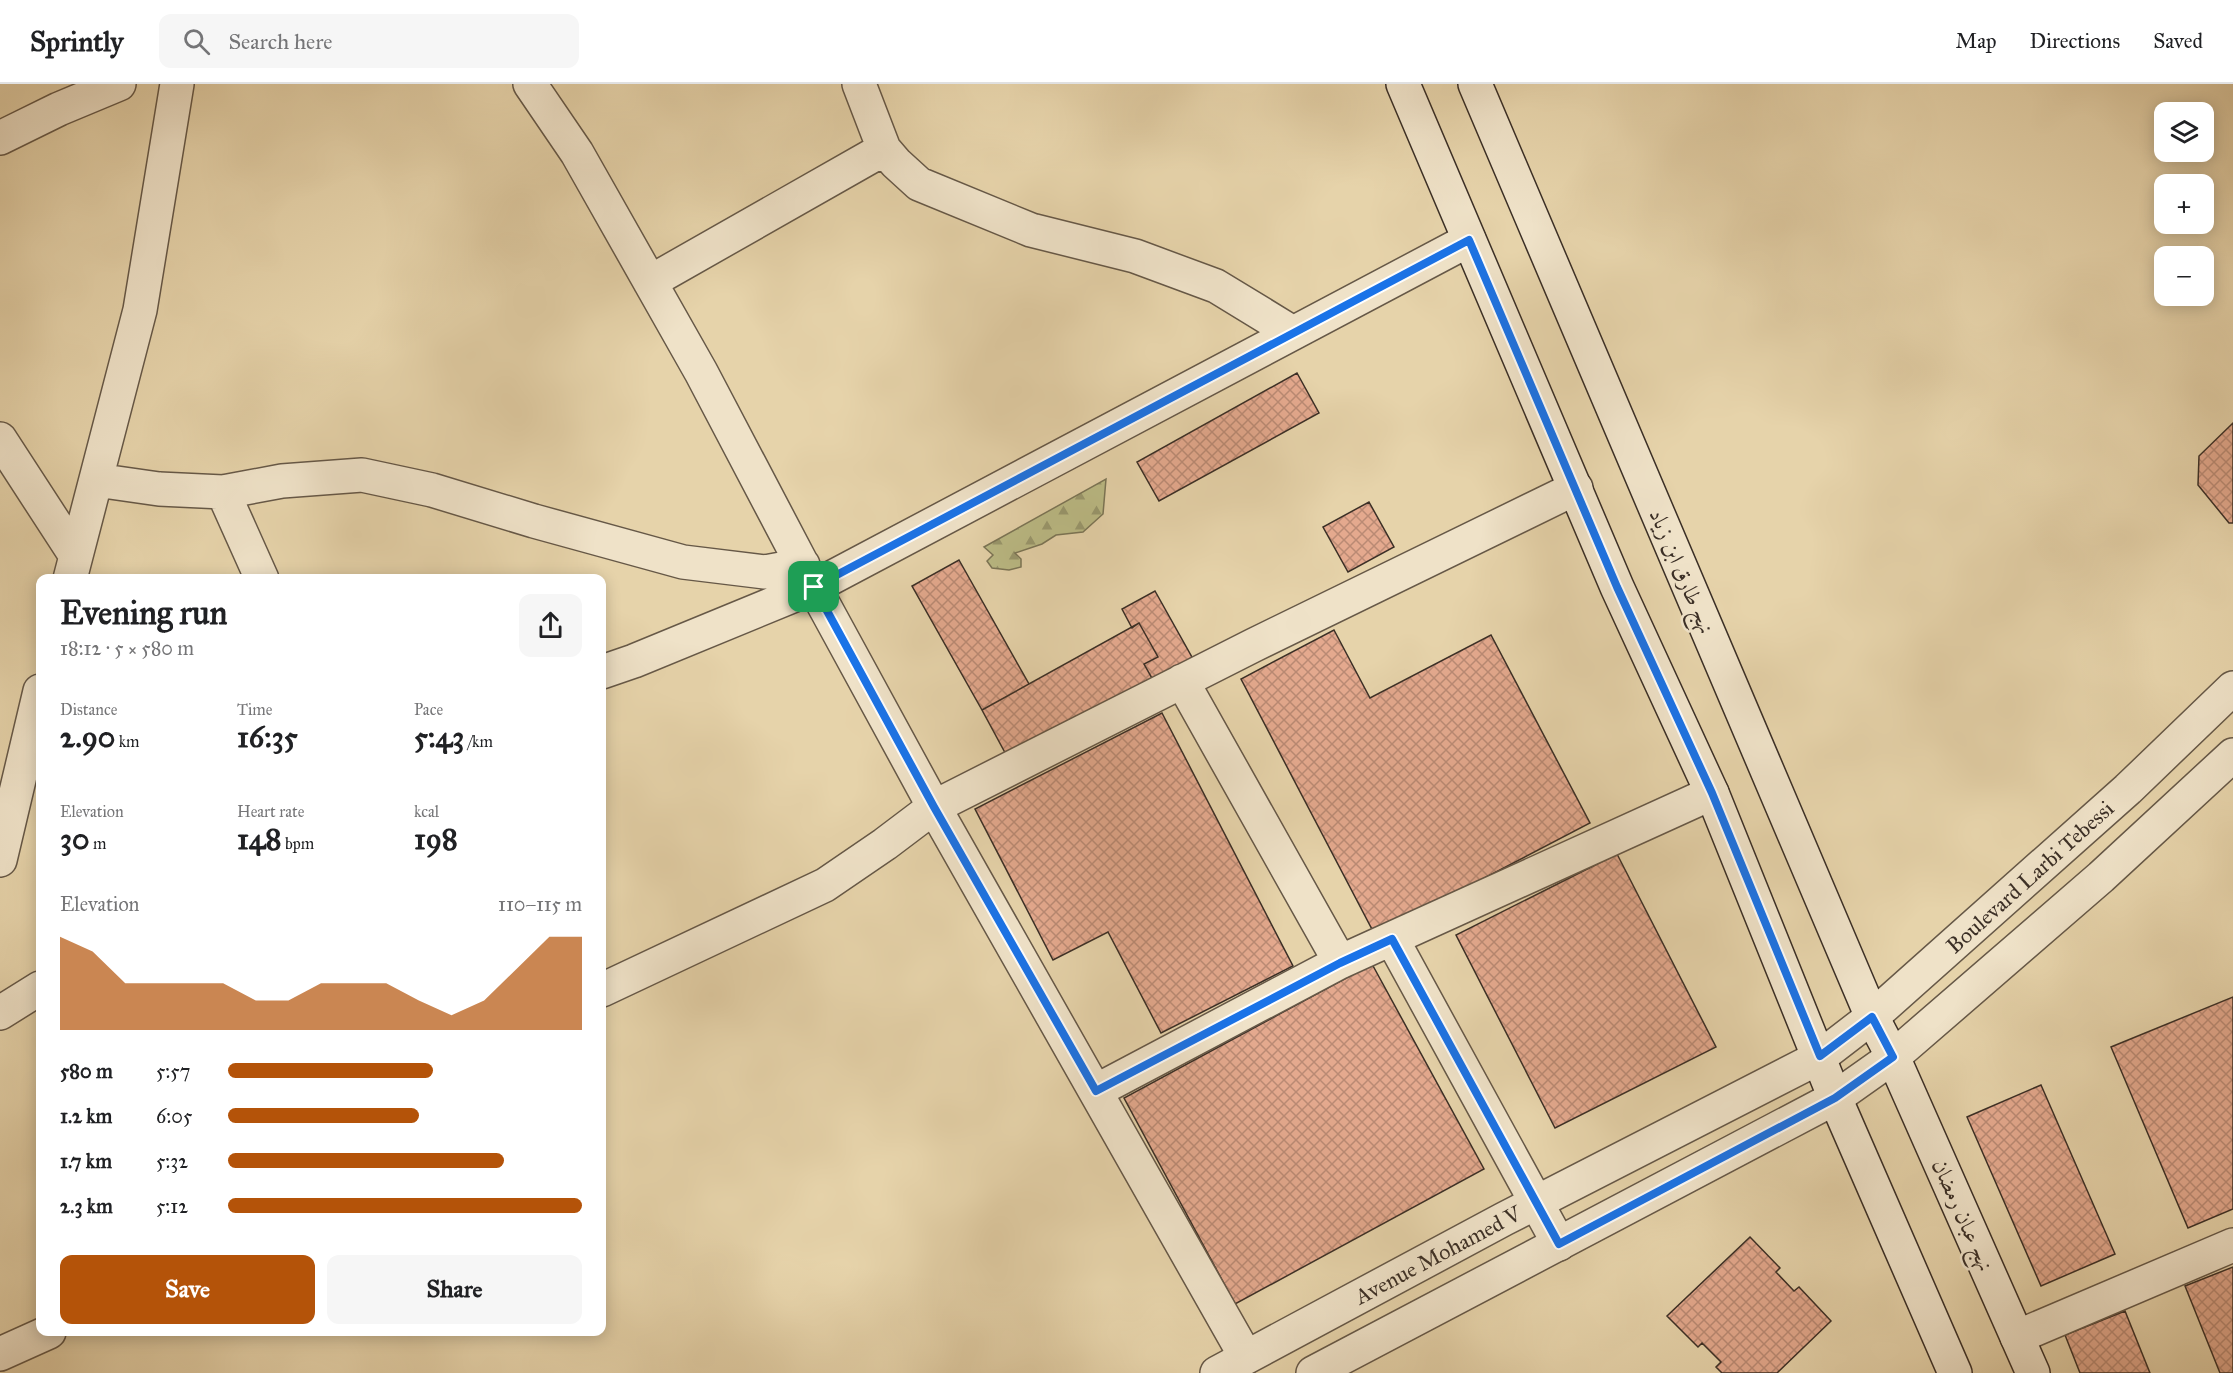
<!DOCTYPE html>
<meta charset="utf-8">
<style>
body{margin:0;font-family:"IM FELL Great Primer",Amiri,serif;background:#f6f6f6;color:#202124;height:100vh;display:flex;flex-direction:column;font-size:22px;white-space:nowrap}
*{box-sizing:border-box;margin:0}
p{font-size:20px;color:#757577}
.icon{flex:none;width:33px;height:33px;fill:none;stroke:currentColor;stroke-width:2;stroke-linecap:round;stroke-linejoin:round}
.map{position:relative;flex:1;overflow:hidden}
.side{position:absolute;left:36px;top:490px;width:570px;height:762px;display:flex;flex-direction:column;background:#fff;border-radius:12px;box-shadow:0 3px 15px #0003}
.side>*{flex:none}
.fabs{position:absolute;left:2154px;top:18px;display:grid;gap:12px}
.fabs a{display:grid;place-items:center;width:60px;height:60px;border-radius:12px;background:#fff;box-shadow:0 3px 15px #0003;font-size:30px}
.pin{position:absolute;display:grid;place-items:center;width:51px;height:51px;color:#fff;margin:-26px;border-radius:12px;box-shadow:0 3px 9px #0006}
.round{display:grid;place-items:center;flex:none;width:63px;height:63px;border-radius:12px;background:#f6f6f6}
.overview{display:flex;align-items:center;justify-content:space-between;height:102px;padding:0 24px}
h1{font-size:33px;font-weight:700;line-height:45px}
.figures{display:grid;grid-template-columns:repeat(3,1fr);gap:9px;height:102px;padding:6px 24px}
.figures div{display:grid;align-content:center}
.figures b{font-size:30px;font-weight:700}
.figures small{font-size:16px;font-weight:400}
.figures p{font-size:16px}
.chart{height:168px;padding:12px 24px}
.chart p{display:flex;justify-content:space-between}
.chart svg{width:100%;height:108px;margin-top:6px;fill:#b45309;opacity:.7}
.action{display:flex;gap:12px;margin-top:auto;padding:12px 24px}
.action a{flex:1;height:69px;border-radius:12px;background:#b45309;color:#fff;font-size:24px;font-weight:700;line-height:69px;text-align:center}
.action a+a{background:#f6f6f6;color:#202124}
ul{padding:0 24px;list-style:none;font-size:20px}
li{display:grid;grid-template-columns:96px 72px 1fr;align-items:center;height:45px}
li i{height:15px;border-radius:8px;background:#b45309}
header{display:flex;align-items:center;gap:36px;box-sizing:border-box;height:84px;padding:0 30px;background:#fff;border-bottom:2px solid #e0e0e0}
header strong{font-size:28px}
nav{display:flex;gap:33px;margin-inline-start:auto;font-size:21px}
.search{width:420px;height:54px;background:#f6f6f6;display:flex;align-items:center;gap:15px;box-sizing:border-box;padding:0 21px;border-radius:12px;color:#757577;font-size:22px}
.map>svg:first-child{display:block}
.forest{fill:url(#forest-firs);stroke:#7b7556;stroke-width:1.5}
.building{fill:url(#building-cross-hatch);stroke:#3b2f26;stroke-width:1.5}
.lines{fill:none;stroke-linecap:round;stroke-linejoin:round}
.minor-casing{stroke:#665847;stroke-width:36}
.tertiary-casing{stroke:#665847;stroke-width:36}
.secondary-casing{stroke:#3b2f26;stroke-width:36}
.minor{stroke:#efe2c8;stroke-width:33}
.tertiary{stroke:#efe2c8;stroke-width:33}
.secondary{stroke:#efe2c8;stroke-width:33}
.route-casing{stroke:#fff;stroke-width:12}
.route{stroke:#1a73e8;stroke-width:8}
.labels{text-anchor:middle;dominant-baseline:central;stroke-width:5;stroke-linejoin:round;paint-order:stroke}
.street-label{font-size:22px;fill:#3b2f26;stroke:#efe2c8}
</style>
<header>
<strong>Sprintly</strong>
<div class="search"><svg class="icon" aria-label="search" viewBox="0 0 24 24"><circle cx="10" cy="10" r="6"/><path d="M15 15l6 6"/></svg>Search here</div>
<nav><a>Map</a><a>Directions</a><a>Saved</a></nav>
</header>
<div class="map">
<svg width="2233" height="1289" viewBox="0 0 2233 1289">
<defs>
<pattern id="forest-firs" width="22" height="20" patternUnits="userSpaceOnUse" patternTransform="scale(1.5)"><rect width="22" height="20" fill="#bbbb85"/><path d="M5 1l3.5 6h-7zM16 11l3.5 6h-7z" fill="#99986d"/></pattern>
<pattern id="building-cross-hatch" width="8" height="8" patternUnits="userSpaceOnUse" patternTransform="scale(1.5)"><rect width="8" height="8" fill="#e4a98e"/><path d="M0 0l8 8M0 8l8-8" fill="none" stroke="#ba8a74"/></pattern>
</defs>
<rect width="100%" height="100%" fill="#e6d3aa"/>
<filter id="stains"><feTurbulence type="fractalNoise" baseFrequency=".00333" numOctaves="4"/><feColorMatrix values="0 0 0 0 .2 0 0 0 0 .09 0 0 0 0 .02 0 0 0 .5 -.17"/></filter>
<radialGradient id="worn" r=".72"><stop offset=".6" stop-color="#630" stop-opacity="0"/><stop offset="1" stop-color="#630" stop-opacity=".3"/></radialGradient>
<path class="forest" d="M1106 395 1103 430 1083 448 1056 451 1042 460 1015 469 1021 475V483L1009 486 992 484 987 477 993 471 984 463Z"/>
<path class="building" d="M1297 289 1319 329 1159 417 1137 378Z
M2233 339V439H2229L2198 401 2199 372Z
M1369 418 1394 463 1348 488 1323 443Z
M959 476 1029 600 982 626 912 502Z
M1155 507 1193 575 1153 596 1144 580 1158 573 1139 539 1132 544 1122 525Z
M1139 539 1158 573 1144 580 1153 596 1009 676 982 626Z
M1334 546 1370 614 1491 551 1590 739 1375 851 1241 595Z
M1162 629 1293 882 1161 949 1108 848 1053 876 975 725Z
M1617 770 1716 963 1555 1044 1456 851Z
M1372 880 1484 1085 1235 1220 1124 1014Z
M2233 913V1125L2188 1144 2111 963Z
M2041 1001 2115 1170 2041 1202 1967 1033Z
M1750 1153 1780 1184 1776 1188 1794 1207 1799 1203 1831 1237 1777 1289H1722L1716 1283 1721 1278 1702 1259 1698 1263 1667 1232Z
M2233 1183V1289H2220L2185 1202Z
M2125 1227 2150 1289H2080L2065 1251Z"/>
<g class="lines">
<g class="minor-casing">
<path id="minor" d="M530 0 577 69 701 288 814 503 634 577 602 588
M859 0 884 65 896 79 919 100 1031 146 1135 172 1216 202 1293 249
M0 54 59 25 119 0
M650 198 884 65
M0 355 76 472
M96 396 159 405 223 408 282 397 362 391 432 406 534 437 683 478 765 488 803 481
M223 408 262 495
M70 495 140 226 177 0
M1182 597 1340 878
M0 776 40 607
M1392 855 1559 1160
M602 906 825 801 885 760 934 723 1254 561 1576 404
M0 929 40 904
M1096 1007 1340 878 1712 709
M2017 1253 2233 1161
M0 1270 49 1248
M1246 1273 934 723 814 503 1469 156"/>
</g>
<g class="tertiary-casing">
<path id="tertiary" d="M1217 1289 1504 1135 1820 973 1872 933 2128 705 2233 604
M1313 1289 1835 1014 1893 973 2101 793 2233 671"/>
</g>
<g class="secondary-casing">
<path id="secondary" d="M1403 0 1617 503 1712 709 1835 1014 1955 1289
M1475 0 1872 933 1893 973 2033 1289"/>
</g>
<use href="#minor" class="minor"/>
<use href="#tertiary" class="tertiary"/>
<use href="#secondary" class="secondary"/>
</g>
<g class="lines">
<g class="route-casing">
<path id="route" d="M1469 156 1617 503 1712 709 1820 972 1872 933 1893 973 1835 1014 1559 1160 1392 855 1340 879 1096 1007 934 723 814 503Z"/>
</g>
<use href="#route" class="route"/>
</g>
<g class="labels">
<g class="street-label">
<text transform="translate(1682 487) rotate(67)">نهج طارق ابن زياد</text>
<text transform="translate(2030 793) rotate(-42)">Boulevard Larbi Tebessi</text>
<text transform="translate(1963 1131) rotate(66)">نهج عبان رمضان</text>
<text transform="translate(1438 1171) rotate(-28)">Avenue Mohamed V</text>
</g>
</g>
<rect width="100%" height="100%" filter="url(#stains)"/>
<rect width="100%" height="100%" fill="url(#worn)"/>
</svg>
<div class="fabs">
<a><svg class="icon" aria-label="layers" viewBox="0 0 24 24"><path d="M12 4l9 5-9 5-9-5zM3 14l9 5 9-5"/></svg></a>
<a>+</a>
<a>−</a>
</div>
<div class="pin" style="left:814px;top:503px;background:#1e9e55"><svg class="icon" aria-label="arrive" viewBox="0 0 24 24"><path d="M6 21V4h12l-3 4 3 4H6"/></svg></div>
<section class="side">
<div class="overview"><div><h1>Evening run</h1><p>18:12 · 5 × 580 m</p></div><a class="round"><svg class="icon" aria-label="share" viewBox="0 0 24 24"><path d="M12 15V3M7 8l5-5 5 5M5 13v7h14v-7"/></svg></a></div>
<div class="figures">
<div><p>Distance</p><b>2.90<small> km</small></b></div>
<div><p>Time</p><b>16:35</b></div>
<div><p>Pace</p><b>5:43<small> /km</small></b></div>
</div>
<div class="figures">
<div><p>Elevation</p><b>30<small> m</small></b></div>
<div><p>Heart rate</p><b>148<small> bpm</small></b></div>
<div><p>kcal</p><b>198</b></div>
</div>
<div class="chart"><p><span>Elevation</span>110–115 m</p>
<svg viewBox="0 0 160 44" preserveAspectRatio="none"><path d="M0 44V6L10 12L20 25L30 25L40 25L50 25L60 32L70 32L80 25L90 25L100 25L110 32L120 38L130 32L140 19L150 6L160 6V44z"/></svg>
</div>
<ul>
<li><b>580 m</b>5:57<i style="width:58%"></i></li>
<li><b>1.2 km</b>6:05<i style="width:54%"></i></li>
<li><b>1.7 km</b>5:32<i style="width:78%"></i></li>
<li><b>2.3 km</b>5:12<i style="width:100%"></i></li>
</ul>
<div class="action"><a>Save</a><a>Share</a></div>
</section>
</div>
